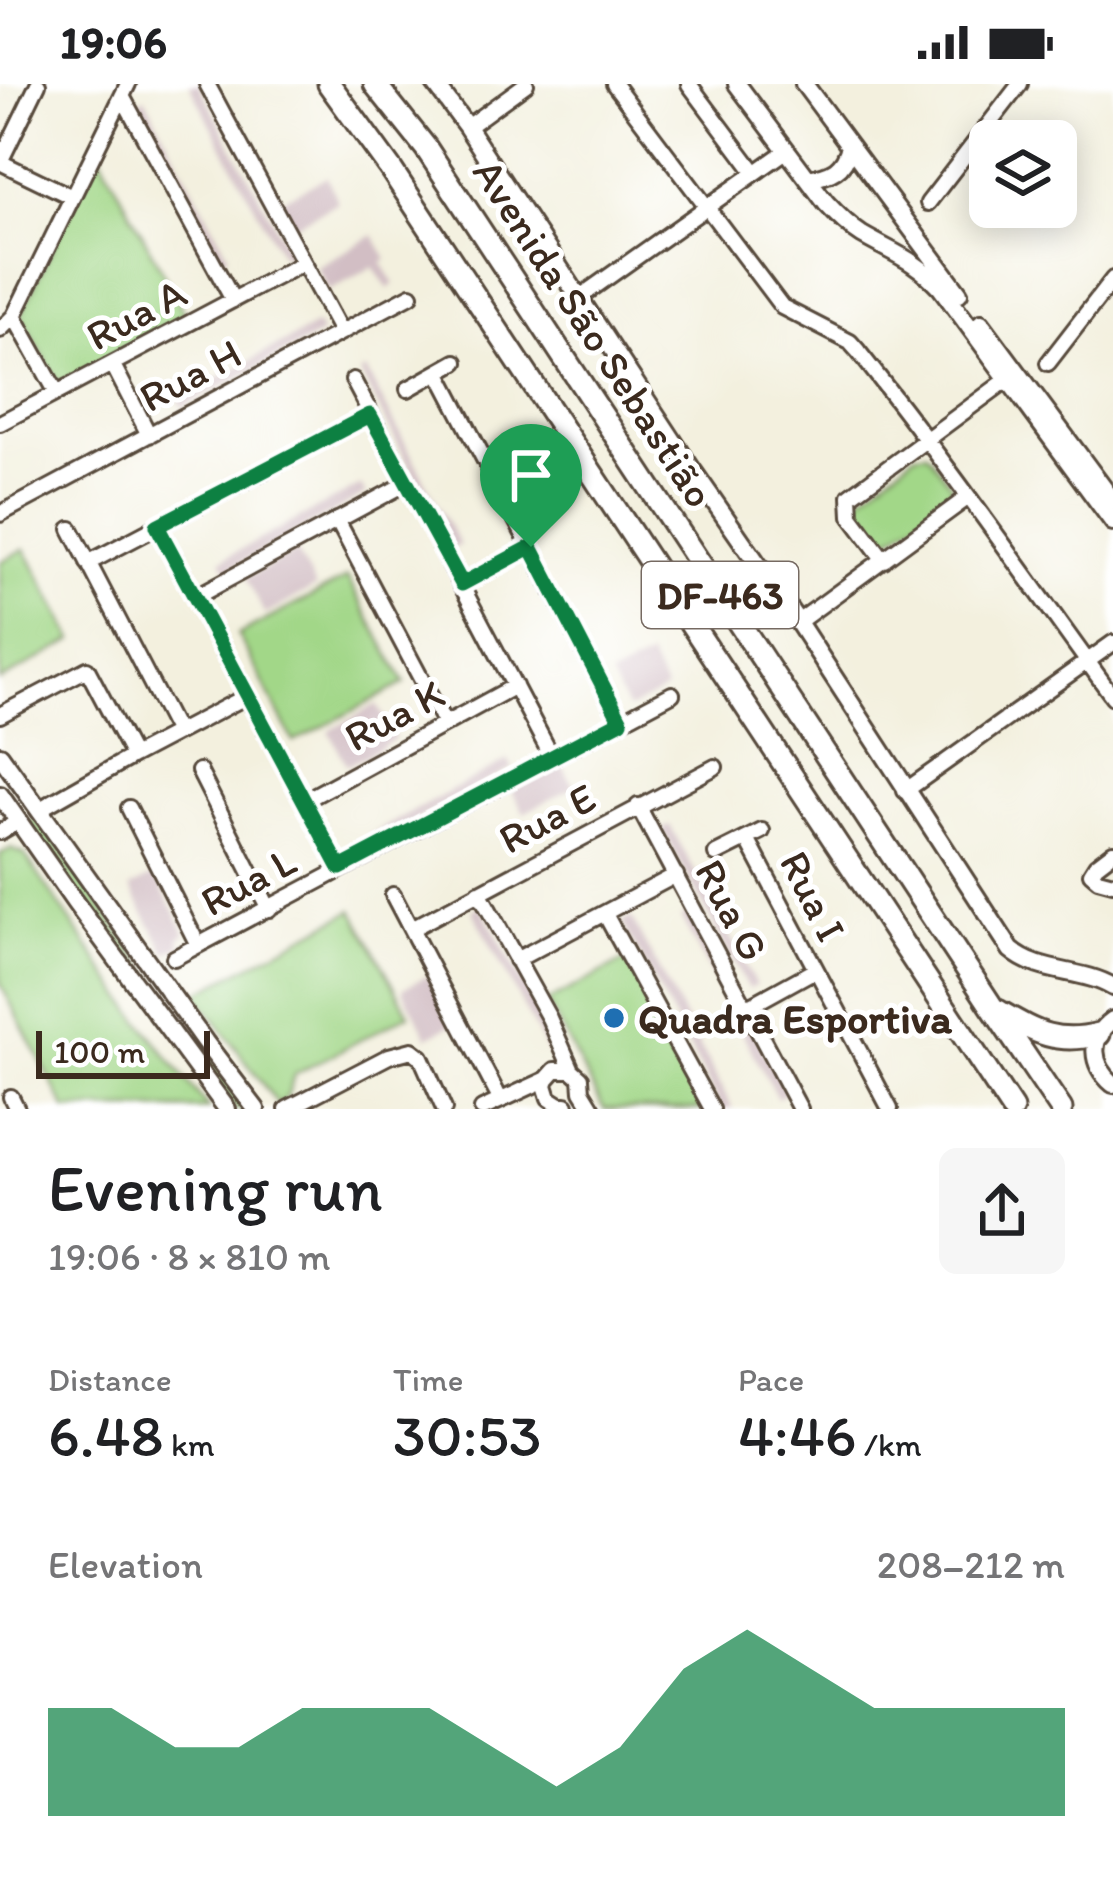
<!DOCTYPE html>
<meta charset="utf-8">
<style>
body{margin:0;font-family:Itim,sans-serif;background:#f6f6f6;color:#202124;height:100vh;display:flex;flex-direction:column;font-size:45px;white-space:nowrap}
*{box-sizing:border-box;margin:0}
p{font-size:39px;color:#757577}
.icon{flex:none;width:66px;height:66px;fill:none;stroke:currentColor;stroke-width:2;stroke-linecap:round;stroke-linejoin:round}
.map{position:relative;height:1025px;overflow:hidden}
.side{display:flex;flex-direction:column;background:#fff;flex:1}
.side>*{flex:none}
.fabs{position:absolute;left:969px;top:36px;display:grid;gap:24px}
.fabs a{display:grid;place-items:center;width:108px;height:108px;border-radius:18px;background:#fff;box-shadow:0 6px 30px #0003;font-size:60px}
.scale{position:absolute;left:36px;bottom:30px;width:174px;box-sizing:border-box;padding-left:12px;border:6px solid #3b2a1e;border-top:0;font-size:33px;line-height:42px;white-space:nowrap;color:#3b2a1e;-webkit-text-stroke:9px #fff;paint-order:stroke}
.pin{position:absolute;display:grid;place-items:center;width:102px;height:102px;color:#fff;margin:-123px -51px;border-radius:50% 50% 50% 0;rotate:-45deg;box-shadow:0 0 12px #0007}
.pin .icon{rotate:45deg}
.round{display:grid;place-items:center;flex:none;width:126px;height:126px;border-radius:18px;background:#f6f6f6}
.overview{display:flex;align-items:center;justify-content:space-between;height:204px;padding:0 48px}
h1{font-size:66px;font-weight:600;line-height:90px}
.metrics{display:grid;grid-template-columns:repeat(3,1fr);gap:18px;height:204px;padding:12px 48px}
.metrics div{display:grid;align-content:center}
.metrics b{font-size:60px;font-weight:600}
.metrics small{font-size:33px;font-weight:400}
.metrics p{font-size:33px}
.chart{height:336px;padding:24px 48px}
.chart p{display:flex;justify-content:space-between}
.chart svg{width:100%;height:216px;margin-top:12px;fill:#0b8043;opacity:.7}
.status{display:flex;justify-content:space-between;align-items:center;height:84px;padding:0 60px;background:#fff;direction:ltr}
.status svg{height:33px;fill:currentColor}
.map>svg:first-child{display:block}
.industrial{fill:#d2bec4}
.green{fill:#a2d788;stroke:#6e8053;stroke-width:3}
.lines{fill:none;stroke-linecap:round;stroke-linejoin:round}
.minor-casing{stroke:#57483b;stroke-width:20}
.tertiary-casing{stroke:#57483b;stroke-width:22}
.primary-casing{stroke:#57483b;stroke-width:27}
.minor{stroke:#fff;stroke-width:14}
.tertiary{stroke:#fff;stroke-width:16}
.primary{stroke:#fff;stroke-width:21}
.route-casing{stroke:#fff;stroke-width:24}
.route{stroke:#0b8043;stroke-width:15}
.poi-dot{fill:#1f6fb2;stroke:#fff;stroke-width:4.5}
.labels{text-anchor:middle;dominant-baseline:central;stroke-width:10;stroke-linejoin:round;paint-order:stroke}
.shield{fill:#fff;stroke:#766a62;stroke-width:3}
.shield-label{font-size:39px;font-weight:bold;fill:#3b2a1e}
.street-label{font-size:42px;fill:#3b2a1e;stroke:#fff}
.poi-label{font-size:42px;font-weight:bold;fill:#3b2a1e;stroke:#fff;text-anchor:start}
</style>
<div class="status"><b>19:06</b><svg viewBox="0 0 49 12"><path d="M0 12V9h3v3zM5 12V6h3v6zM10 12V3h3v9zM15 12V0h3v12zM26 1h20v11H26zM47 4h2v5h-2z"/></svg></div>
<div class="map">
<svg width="1113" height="1025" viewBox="0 0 1113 1025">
<rect width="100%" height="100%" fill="#fff"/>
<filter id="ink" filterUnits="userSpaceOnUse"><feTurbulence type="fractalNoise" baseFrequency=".00833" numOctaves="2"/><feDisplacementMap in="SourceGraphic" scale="24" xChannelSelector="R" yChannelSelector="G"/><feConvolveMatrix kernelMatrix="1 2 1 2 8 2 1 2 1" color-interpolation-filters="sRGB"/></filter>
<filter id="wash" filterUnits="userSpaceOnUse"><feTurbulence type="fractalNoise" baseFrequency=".004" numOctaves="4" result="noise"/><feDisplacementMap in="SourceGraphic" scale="48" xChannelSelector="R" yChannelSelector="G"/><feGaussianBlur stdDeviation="2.7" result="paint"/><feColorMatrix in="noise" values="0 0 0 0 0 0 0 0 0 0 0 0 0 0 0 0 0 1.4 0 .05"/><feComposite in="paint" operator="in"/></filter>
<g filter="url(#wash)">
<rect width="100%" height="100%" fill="#f3f0de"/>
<path class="industrial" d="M189 0H199L290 169 282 173Z
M145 13 229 171 222 175 138 17Z
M327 92 338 118 293 142 280 117Z
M374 151 387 176 382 179 395 200 388 205 373 183 329 207 316 183Z
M317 241 321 250 182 324 178 315Z
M366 286 460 461 453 464 360 289Z
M361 401 366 410 227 486 221 476Z
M296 468 316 503 265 531 246 494Z
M649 573 666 606 631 624H627L610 593Z
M377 620 396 655 347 682 329 647Z
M508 676 513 684 373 759 369 751Z
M560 677 574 703 524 729 510 704Z
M670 741 756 901 748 905 662 745Z
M155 791 186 849 179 854 182 861 167 869 130 804Z
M481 822 558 967 549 972 472 826Z
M689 829 786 1010 777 1014 680 833Z
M631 833 733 1025H722L622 838Z
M427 891 453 940 428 953 402 905Z"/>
<path class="green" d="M98 67 188 236 66 300 56 295 21 231Z
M927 368 951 400 950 413 894 452 886 455C872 449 861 430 859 415L916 369Z
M25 465 74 556 0 597V478Z
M347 494 405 599 294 658 238 551Z
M37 734 248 1025H236L28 739Z
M11 765 24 770 137 933 209 1025H66L0 899V770Z
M353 826 409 930 294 991 287 1013 278 1021 196 910Z
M628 875 704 1022 699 1025H604L547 918Z"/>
</g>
<g filter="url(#ink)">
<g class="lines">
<g class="minor-casing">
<path id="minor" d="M207 0 341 248
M614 0 782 223 850 258 858 267C947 379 1029 497 1113 613
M689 0 754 87
M122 12 233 216
M467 43 526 0
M0 78 38 0
M0 78 70 112
M928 119 1020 0
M580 213 786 67
M14 232 57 309
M0 246 14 232 128 0
M1048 279 1113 195
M113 281 149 351
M439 289 621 637
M353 296 552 673
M408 305 456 278
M0 339 303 179
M0 430 411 211
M337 436 445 640
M157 442 340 785
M71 445 177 649
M884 476 851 432 850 412 1008 295
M88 479 370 331
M462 500 531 463
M195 513 405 400
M798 538 967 414
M0 631 87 585 133 672 40 725
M133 672 247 612
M199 687 269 825
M905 707 1113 559
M304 717 515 602
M638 722 800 1025
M129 724 198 861
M0 748 19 737
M747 755 890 1025
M1113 768 1096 781 1091 789 1098 795 1113 799
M716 770 762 747
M479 808 549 934 572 986 581 994 582 1007 593 1025
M393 811 500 1015
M605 830 712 1025
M411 845 715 683
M174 874 672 610
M516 876 676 791
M746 924 815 886
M547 995 545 1001 549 1014 560 1021H566
M11 1013 17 1025
M287 1025 389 972 412 966 421 973 444 1025
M482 1025 547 995 555 986H572"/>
</g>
<g class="tertiary-casing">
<path id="tertiary" d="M435 0 467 43 691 384 798 538 1011 866C1040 891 1081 884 1113 903
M737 0 826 119C837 131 848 142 862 151 893 169 916 176 941 204L1113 438
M804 0 959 209
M808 95C831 91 844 86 850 62
M981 239 1113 417
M0 671 205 958 256 1025
M0 711 74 817 227 1025
M1113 936C1088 954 1091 981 1113 1000"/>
</g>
<g class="primary-casing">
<path id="primary" d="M329 0 392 87 1012 1025
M375 0 426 64 992 923 1061 1025
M998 927C1035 948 1056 961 1099 950"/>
</g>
<use href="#minor" class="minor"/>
<use href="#tertiary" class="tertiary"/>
<use href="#primary" class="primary"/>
</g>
</g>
<g class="lines" filter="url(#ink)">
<g class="route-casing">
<path id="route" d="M370 331 462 500 531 463 621 637 340 784 157 442Z"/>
</g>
<use href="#route" class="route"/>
</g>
<circle class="poi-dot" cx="614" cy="934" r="12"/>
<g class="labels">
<rect class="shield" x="642" y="478" width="156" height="66" rx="9"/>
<g class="shield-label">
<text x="720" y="511">DF-463</text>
</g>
<g class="street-label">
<text transform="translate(136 230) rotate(-28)">Rua A</text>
<text transform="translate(594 249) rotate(57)">Avenida São Sebastião</text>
<text transform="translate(190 291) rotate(-28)">Rua H</text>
<text transform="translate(394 631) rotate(-28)">Rua K</text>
<text transform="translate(547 734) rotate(-28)">Rua E</text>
<text transform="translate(248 797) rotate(-28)">Rua L</text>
<text transform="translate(813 812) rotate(63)">Rua I</text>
<text transform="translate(732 826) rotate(62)">Rua G</text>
</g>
<g class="poi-label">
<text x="638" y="934">Quadra Esportiva</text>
</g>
</g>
</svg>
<div class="fabs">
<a><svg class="icon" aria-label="layers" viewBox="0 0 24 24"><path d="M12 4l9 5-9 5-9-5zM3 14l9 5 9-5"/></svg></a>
</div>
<div class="scale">100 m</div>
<div class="pin" style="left:531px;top:463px;background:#1e9e55"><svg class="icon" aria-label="arrive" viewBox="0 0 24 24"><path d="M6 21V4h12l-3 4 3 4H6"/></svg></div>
</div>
<section class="side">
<div class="overview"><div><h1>Evening run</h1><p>19:06 · 8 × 810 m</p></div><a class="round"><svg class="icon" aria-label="share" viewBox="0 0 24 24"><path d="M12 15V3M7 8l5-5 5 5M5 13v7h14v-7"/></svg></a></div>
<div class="metrics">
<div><p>Distance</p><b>6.48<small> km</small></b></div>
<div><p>Time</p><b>30:53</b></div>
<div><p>Pace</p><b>4:46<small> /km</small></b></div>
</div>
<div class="chart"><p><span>Elevation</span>208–212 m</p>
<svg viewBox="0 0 160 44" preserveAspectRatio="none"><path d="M0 44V22L10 22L20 30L30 30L40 22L50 22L60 22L70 30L80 38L90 30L100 14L110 6L120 14L130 22L140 22L150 22L160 22V44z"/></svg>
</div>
</section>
